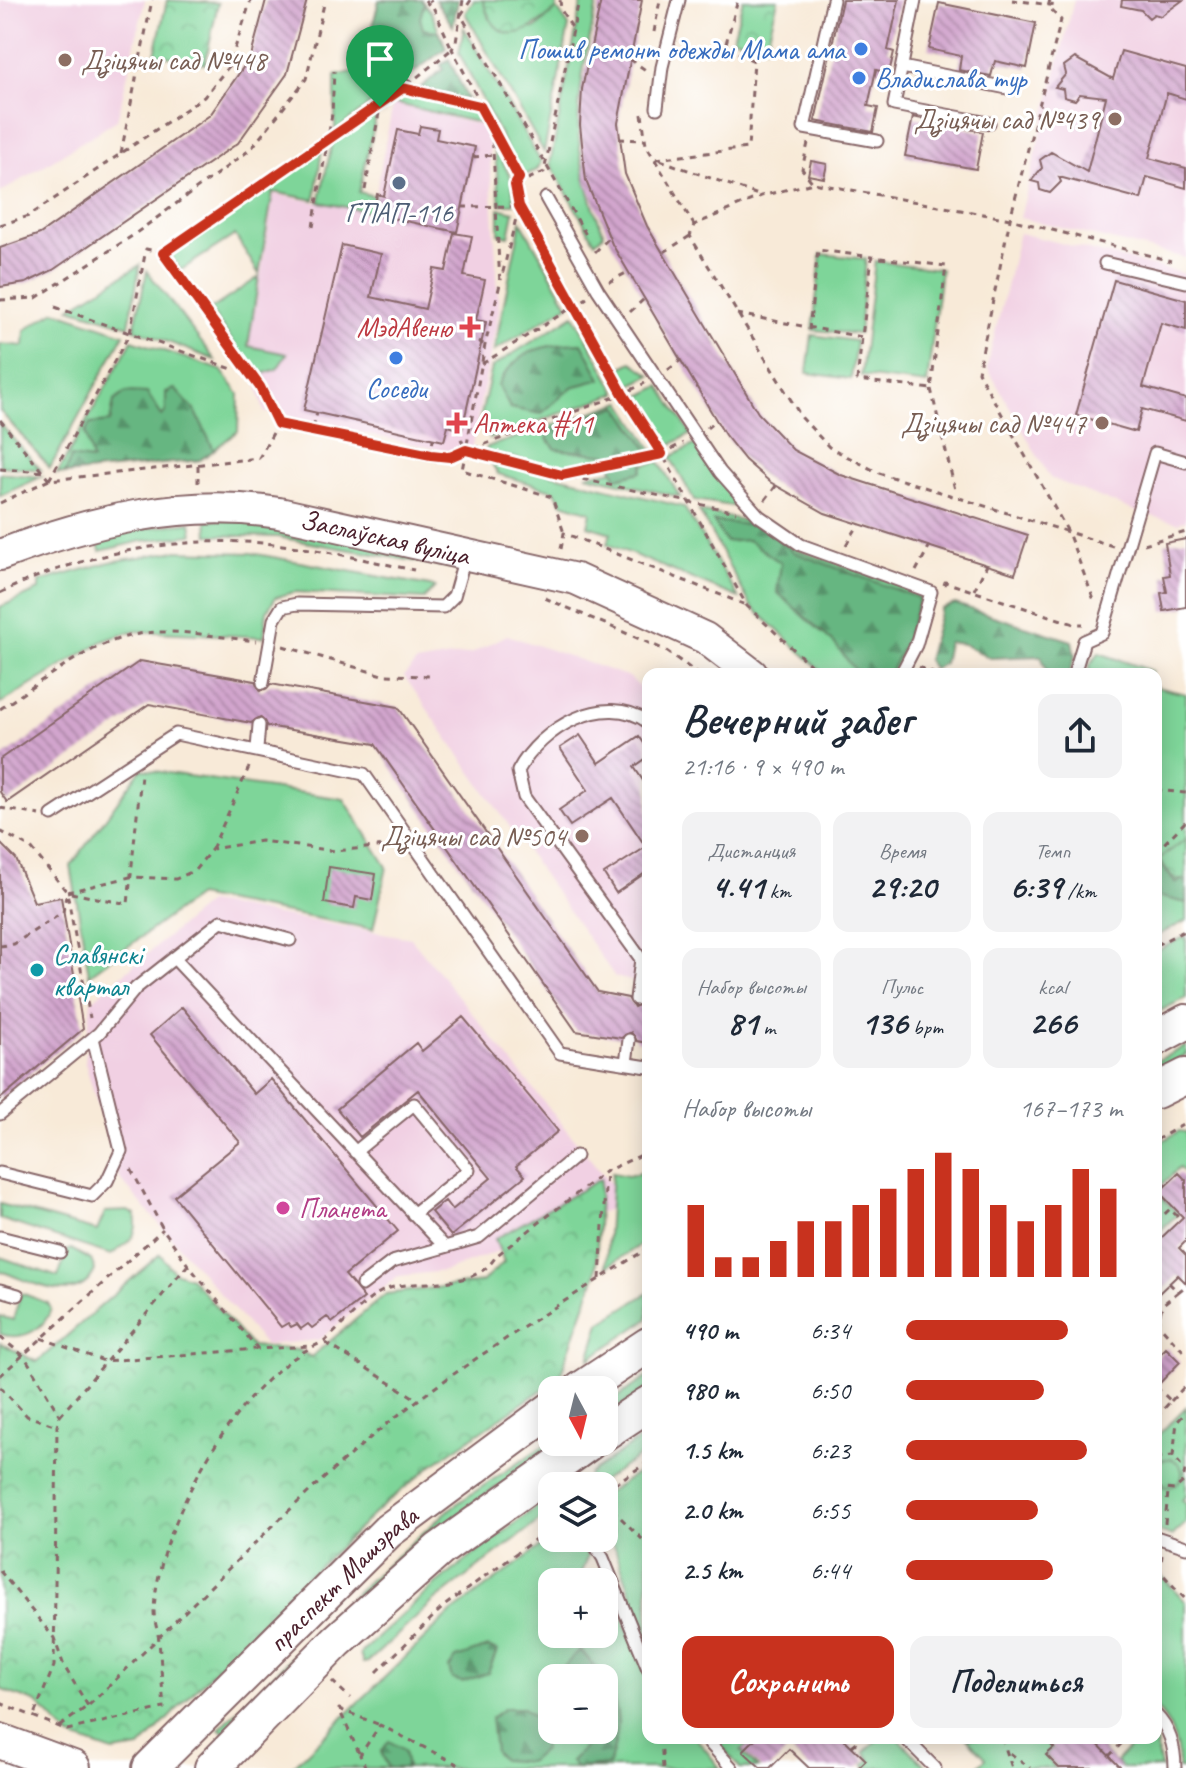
<!DOCTYPE html>
<html lang="ru">
<meta charset="utf-8">
<style>
body{margin:0;font-family:Caveat,sans-serif;background:#f2f2f3;color:#1f2937;height:100vh;display:flex;flex-direction:column;font-size:30px;white-space:nowrap}
*{box-sizing:border-box;margin:0}
p{font-size:26px;color:#747a83}
.icon{flex:none;width:44px;height:44px;fill:none;stroke:currentColor;stroke-width:2;stroke-linecap:round;stroke-linejoin:round}
.map{position:relative;flex:1;overflow:hidden}
.details{position:absolute;left:642px;top:668px;width:520px;height:1076px;display:flex;flex-direction:column;background:#fff;border-radius:16px;box-shadow:0 4px 20px #0003}
.details>*{flex:none}
.needle{width:52px;rotate:173deg}
.tools{position:absolute;left:538px;top:1376px;display:grid;gap:16px}
.tools a{display:grid;place-items:center;width:80px;height:80px;border-radius:16px;background:#fff;box-shadow:0 4px 20px #0003;font-size:40px}
.pin{position:absolute;display:grid;place-items:center;width:68px;height:68px;color:#fff;margin:-82px -34px;border-radius:50% 50% 50% 0;rotate:-45deg;box-shadow:0 0 8px #0007}
.pin .icon{rotate:45deg}
.round{display:grid;place-items:center;flex:none;width:84px;height:84px;border-radius:16px;background:#f2f2f3}
.overview{display:flex;align-items:center;justify-content:space-between;height:136px;padding:0 40px}
h1{font-size:44px;font-weight:800;line-height:60px}
.stats{display:grid;grid-template-columns:repeat(3,1fr);gap:12px;height:136px;padding:8px 40px}
.stats div{display:grid;align-content:center;border-radius:16px;background:#f2f2f3;text-align:center}
.stats b{font-size:34px;font-weight:800}
.stats small{font-size:22px;font-weight:400}
.stats p{font-size:22px}
.chart{height:224px;padding:16px 40px}
.chart p{display:flex;justify-content:space-between}
.chart svg{width:100%;height:144px;margin-top:8px;stroke:#c8321e;stroke-width:6}
.action{display:flex;gap:16px;margin-top:auto;padding:16px 40px}
.action a{flex:1;height:92px;border-radius:16px;background:#c8321e;color:#fff;font-size:32px;font-weight:800;line-height:92px;text-align:center}
.action a+a{background:#f2f2f3;color:#1f2937}
ul{padding:0 40px;list-style:none;font-size:26px}
li{display:grid;grid-template-columns:128px 96px 1fr;align-items:center;height:60px}
li i{height:20px;border-radius:10px;background:#c8321e}
.map>svg:first-child{display:block}
.built{fill:#f1d0e3}
.grass{fill:#7ed599;stroke:#647a62;stroke-width:2;fill-rule:evenodd}
.forest{fill:url(#forest-firs);stroke:#586a56;stroke-width:2}
.park{fill:url(#park-crowns);stroke:#647a62;stroke-width:2}
.building{fill:url(#building-back-hatch)}
.lines{fill:none;stroke-linecap:round;stroke-linejoin:round}
.service-casing{stroke:#876668;stroke-width:15}
.secondary-casing{stroke:#876668;stroke-width:34}
.primary-casing{stroke:#876668;stroke-width:38}
.path{stroke:#876668;stroke-width:3;stroke-dasharray:6 6;stroke-linecap:butt}
.service{stroke:#fff;stroke-width:11}
.secondary{stroke:#fff;stroke-width:30}
.primary{stroke:#fff;stroke-width:34}
.route-casing{stroke:#fff;stroke-width:16}
.route{stroke:#c8321e;stroke-width:10}
.shop-dot{fill:#3f7fe0;stroke:#fff;stroke-width:3}
.education-dot{fill:#8d6e63;stroke:#fff;stroke-width:3}
.service-dot{fill:#5c6f8a;stroke:#fff;stroke-width:3}
.health-dot{fill:#e0444e;stroke:#fff;stroke-width:3}
.culture-dot{fill:#0f9aa8;stroke:#fff;stroke-width:3}
.hotel-dot{fill:#d1479c;stroke:#fff;stroke-width:3}
.labels{text-anchor:middle;dominant-baseline:central;stroke-width:6;stroke-linejoin:round;paint-order:stroke}
.shop-label{font-size:28px;fill:#366cbe;stroke:#fff;text-anchor:end}
.education-label{font-size:28px;fill:#785e54;stroke:#fff;text-anchor:end}
.service-label{font-size:28px;fill:#4e5e75;stroke:#fff}
.health-label{font-size:28px;fill:#be3a42;stroke:#fff;text-anchor:end}
.street-label{font-size:28px;fill:#4a1f2b;stroke:#fff}
.culture-label{font-size:28px;fill:#0d838f;stroke:#fff;text-anchor:start}
.hotel-label{font-size:28px;fill:#b23c85;stroke:#fff;text-anchor:start}
</style>
<div class="map">
<svg width="1186" height="1768" viewBox="0 0 1186 1768">
<defs>
<pattern id="forest-firs" width="22" height="20" patternUnits="userSpaceOnUse" patternTransform="scale(2)"><rect width="22" height="20" fill="#66b681"/><path d="M5 1l3.5 6h-7zM16 11l3.5 6h-7z" fill="#56936a"/></pattern>
<pattern id="park-crowns" width="20" height="18" patternUnits="userSpaceOnUse" patternTransform="scale(2)"><rect width="20" height="18" fill="#7ed599"/><path d="M2 6a3 3 0 1 1 6 0M12 15a3 3 0 1 1 6 0" fill="none" stroke="#6eb684"/></pattern>
<pattern id="building-back-hatch" width="6" height="6" patternUnits="userSpaceOnUse" patternTransform="scale(2)"><rect width="6" height="6" fill="#d2a5cd"/><path d="M-1 5l2 2M0 0l6 6M5-1l2 2" fill="none" stroke="#ac86a7"/></pattern>
</defs>
<rect width="100%" height="100%" fill="#fff"/>
<filter id="ink" filterUnits="userSpaceOnUse"><feTurbulence type="fractalNoise" baseFrequency=".0125" numOctaves="2"/><feDisplacementMap in="SourceGraphic" scale="16" xChannelSelector="R" yChannelSelector="G"/><feConvolveMatrix kernelMatrix="1 2 1 2 8 2 1 2 1" color-interpolation-filters="sRGB"/></filter>
<filter id="wash" filterUnits="userSpaceOnUse"><feTurbulence type="fractalNoise" baseFrequency=".006" numOctaves="4" result="noise"/><feDisplacementMap in="SourceGraphic" scale="32" xChannelSelector="R" yChannelSelector="G"/><feGaussianBlur stdDeviation="1.8" result="paint"/><feColorMatrix in="noise" values="0 0 0 0 0 0 0 0 0 0 0 0 0 0 0 0 0 1.4 0 .05"/><feComposite in="paint" operator="in"/></filter>
<g filter="url(#wash)">
<rect width="100%" height="100%" fill="#f8ead8"/>
<path class="built" d="M0 0H145L117 120 0 193Z
M1074 0H1186V258L1020 218Z
M393 104 488 127 499 310 470 456 264 412 248 352 274 194 372 213Z
M1019 233 1186 274V520L1178 523 1140 513 1050 478 987 367Z
M507 635 629 677 648 694V985L615 977 404 676 416 663 473 653Z
M208 903 411 938 626 1203 445 1271 399 1276 318 1340 265 1345 120 1179 85 1063 91 1001Z"/>
<path class="grass" d="M379 0H421L431 12 446 48 335 131V76L362 70Z
M474 0H483L489 19 535 29 557 9 569 26 544 152 465 13Z
M582 0H598C577 96 565 139 604 234L595 242 550 164Z
M464 28 541 162 537 170 521 177 459 53Z
M404 91 472 107 488 125 393 103Z
M371 115 376 117 359 192 374 196 371 212 319 202 333 139Z
M494 145 512 180 514 204H500Z
M322 148 315 200 273 192 259 274 235 235 181 270 169 255Z
M499 208 514 212 509 236 499 234Z
M521 221 568 305 494 351Z
M821 254 866 259 859 334 813 330Z
M875 261 941 269 927 384 861 376Z
M140 265 129 326 70 308Z
M147 271 215 360 134 329Z
M259 277 248 346 287 354 277 369 257 376 210 310Z
M55 311 124 334 50 468 0 411V344L24 346 25 330Z
M574 315 617 393 489 439 490 426 479 424 492 367Z
M812 335 856 341 851 379 807 373Z
M132 340 221 370 239 394 238 431 200 460 57 474Z
M632 362 651 375 627 387 614 371Z
M660 386 691 434 664 448 633 400Z
M622 402 654 452 565 469 486 452 487 447Z
M0 424 41 470 0 466Z
M696 444 719 479 745 508 694 500 670 457Z
M494 460 684 507 739 598 607 544 611 533 588 526 591 512 562 503 555 491 498 474 492 464Z
M659 462 680 497 586 475Z
M0 473 41 477 0 496Z
M699 511 761 524 798 550 926 594 912 642 895 673 825 674 751 606Z
M207 520H246L451 561 453 568 277 537 208 535Z
M191 522 193 535 142 541 100 551 98 543 105 534Z
M176 551 251 553 435 587 424 599 295 592 276 597 267 611 264 637 133 631 103 641 0 704V607L39 590V582L110 562Z
M1099 653 1152 671 1151 674H1089L1090 665Z
M1156 687 1186 694V921L1156 936V831L1160 826 1156 819Z
M141 769 344 799 387 867 373 929 197 896 89 975 71 866Z
M1186 936V998L1156 1013V951Z
M1186 1046V1055L1156 1071V1061Z
M1179 1131 1186 1132V1173L1179 1168 1156 1191 1178 1214 1156 1234V1145Z
M648 1171V1240L606 1267 612 1173 628 1176Z
M0 1204 97 1231 105 1212 128 1211 135 1215C140 1237 127 1243 111 1255L0 1219Z
M71 1249 91 1260 95 1270C79 1309 27 1280 0 1271V1257L58 1277 67 1251Z
M21 1293 48 1303 51 1309C44 1331 21 1341 0 1334V1316L13 1320Z
M648 1293V1319L589 1359 600 1323Z
M648 1377V1388L604 1417V1406Z
M1186 1407V1496L1182 1500 1186 1504V1523L1172 1536 1156 1531V1485L1160 1487 1181 1478 1177 1463 1161 1459 1156 1462V1437Z
M648 1434V1451L594 1486H585L589 1474Z
M552 1440 566 1442 468 1506 396 1568 226 1733 219 1729 363 1586 452 1507Z
M648 1466V1641L612 1540 613 1532 604 1520V1495Z
M540 1504 552 1507V1511L433 1602 368 1662 363 1663 360 1653 436 1584Z
M552 1538H583L587 1558 577 1582H552L555 1634 551 1643 565 1648 572 1634H604V1582H599L604 1572 648 1679V1738H696L720 1768H291L452 1612ZM552 1678H604V1730H552Z
M1156 1570 1186 1602V1768H1178C1179 1744 1172 1725 1156 1708Z
M715 1738H742L748 1744 741 1751 758 1768H740Z
M879 1738H897L928 1768H866L864 1765 870 1759 864 1752Z
M967 1738H1042L1052 1748 1045 1756 1056 1768H976L986 1758Z
M1139 1738H1155L1161 1768H1122L1116 1762Z"/>
<path class="forest" d="M379 0H421L424 4 420 18 423 29 439 32 446 48 399 83 388 79 379 68 381 54 368 48Z
M435 0H458L453 26Z
M449 59 468 100 420 88 443 69 441 65Z
M582 343 601 379 572 387 541 414 510 408 498 385C517 349 545 344 582 343Z
M175 389 196 412 214 450 200 460 65 474 71 457 92 460 85 433 90 424 110 422 114 401 126 392 147 393 162 416 166 411V392Z
M618 406 648 449 641 472 617 478 607 455 556 449 547 439 550 430Z
M713 521 759 526 796 553 919 598 906 640 891 671 887 674H858L834 643 777 592 781 563 748 540 726 542Z
M955 604 1072 641 1075 656 1069 674H1048L1041 656 990 658 963 644 948 642 944 663 934 669 927 660 941 609Z
M1156 863H1161L1175 883 1186 878V903L1156 896Z
M488 1647 497 1651 488 1673 462 1682 452 1679 449 1668 456 1658Z
M580 1649 604 1678H566L563 1668Z
M604 1678C623 1712 620 1730 609 1765L575 1768 571 1761 588 1744 585 1730H604Z
M505 1708H523L547 1728 543 1750 529 1762 502 1760 495 1752 491 1718Z
M389 1741 404 1750 407 1768H388L381 1752Z"/>
<path class="park" d="M167 0 218 3 205 64 155 54Z
M483 0H557V9C527 35 497 51 483 0Z
M743 0H778L766 47 733 38Z
M1186 839V880L1174 879 1159 859Z
M600 1179 596 1274 561 1373 555 1381 433 1464 378 1510 246 1637 140 1748 113 1752 70 1737 37 1703 0 1689V1343L37 1362 160 1254 174 1272 191 1278 251 1346 298 1350 311 1357 386 1294 482 1282 504 1262 495 1239Z
M1154 1473a14 14 0 1 1 28 0a14 14 0 1 1-28 0Z"/>
<g id="blocks">
<path class="building" d="M266 0H307L287 74 238 143 53 270 26 283 0 287V248L40 234 210 115 251 56Z
M601 0H642L618 123 625 174 647 226 758 413 793 450 841 475 1028 535 1015 574 825 513 770 482 745 460 725 435 612 244 586 181 580 125 582 89Z
M842 0H899L888 50 894 52 889 73 876 70 868 106 878 108 873 132 815 121Z
M1122 0H1183L1161 16 1154 14 1149 18 1141 10 1121 6Z
M939 3 1036 23 1027 68 995 61 991 76 959 70 961 56 929 49Z
M1121 51 1186 69V99L1167 93 1149 158 1186 168V188L1147 177 1141 199 1059 177 1061 182 1050 193 1040 190 1039 183 1031 181 1042 168 1040 160 1051 152 1087 172 1106 97 1080 94 1075 100 1064 97 1063 89 1055 87 1066 74 1064 66 1075 58 1113 79Z
M913 117 983 132 976 169 905 156Z
M420 126 438 129 436 139 475 147 457 232 373 214 377 194 384 196 398 130 418 134Z
M811 161 827 164 824 178 808 175Z
M454 233 472 236 464 276 485 280 476 320 486 322 462 430 448 426 444 441 304 410 342 245 381 254 371 297 425 309 434 269 446 271Z
M1114 280 1186 300V330L1161 323 1143 387 1186 399V421L1142 409 1136 432 1076 415Z
M1186 539V607L1164 611 1161 593 1167 592 1164 576 1170 575 1165 543Z
M140 661 255 681 261 691 271 684 398 707 598 992 628 998 634 1007 648 1001V1043L637 1041 631 1032 621 1038 576 1031 375 744 267 726 260 717 251 723 149 704 7 802 0 792V759Z
M580 735 599 763 639 736 648 749V757L634 767 648 788V871L616 893 604 874 646 847 613 798 570 826 559 810 588 790 560 748Z
M0 843 16 859 34 902 61 897 83 1029 0 1099Z
M329 867 376 874 372 900 356 897 354 908 324 903Z
M182 1007 254 1094 271 1079 398 1231 345 1275 364 1298 333 1322 327 1317 312 1328 308 1324 301 1329 297 1324 291 1327 288 1323 281 1327 174 1196 240 1142 150 1035Z
M463 1017 558 1131 516 1166 525 1176 451 1236 431 1212 445 1201 452 1210 491 1178 418 1090 360 1137 337 1109 416 1043 422 1051Z
M1179 1173 1186 1180V1241L1179 1248 1186 1255V1283L1178 1275 1156 1296V1243L1183 1217 1159 1192Z
M1166 1348 1180 1362 1156 1387V1358Z
M756 1738H843L866 1760 858 1768H809L789 1749 770 1768H761L743 1751Z
M1044 1738H1092L1121 1768H1059L1046 1755 1054 1748Z"/>
</g>
</g>
<g filter="url(#ink)">
<use href="#blocks" fill-opacity="0" stroke="#876668" stroke-width="2"/>
<g class="lines">
<g class="service-casing">
<path id="service" d="M833 0 804 128 877 141
M915 0 894 105 989 123
M902 67 1012 89
M657 108 662 67 679 0
M546 198 598 290 720 472 759 516 801 545 931 592 916 645 901 674
M1105 263 1186 282
M1074 674 1084 641 1102 633 1155 453 1186 462
M263 683 274 620 282 607 297 604 443 607 454 596 465 557
M257 749 259 725
M52 815 176 734 364 774 560 1053 648 1067
M175 959 445 1247 479 1237 576 1156
M636 999 641 959 524 797 518 771C541 728 604 691 648 722
M626 1063 629 1040
M0 1114 99 1033 136 988 221 921 290 940
M355 1152 414 1104 469 1170 413 1214
M0 1173 92 1196 107 1181 121 1151 93 1038
M0 1237 60 1252
M362 1285 392 1262 445 1247
M0 1290 18 1295
M1156 1537 1186 1547
M590 1538 603 1558 648 1669
M1156 1715C1170 1729 1175 1748 1175 1768
M705 1738 732 1768
M905 1738 935 1768"/>
</g>
<g class="secondary-casing">
<g id="secondary">
<path id="s1" d="M0 555C90 521 182 498 279 513L576 579 705 638 752 674"/>
</g>
</g>
<g class="primary-casing">
<g id="primary">
<path d="M1156 1038 1186 1022"/>
<path d="M1156 1091 1186 1076"/>
<path d="M580 1390 648 1345"/>
<path d="M604 1433 648 1404"/>
<path d="M0 1741 73 1768"/>
<path id="s2" d="M150 1768 388 1531 552 1409"/>
<path d="M212 1768 337 1641 440 1549 590 1442"/>
</g>
</g>
<path class="path" d="M425 0 432 9
M463 0 456 42 452 49 519 178 515 185 519 206 501 280
M471 0 461 15 586 235
M560 0 561 10 573 29
M1012 0 1058 6
M1050 0 1048 7 1061 20 1010 219 978 372 1067 530 1094 600
M654 32 660 0
M366 50 410 82
M630 59 647 71
M403 88 480 106
M642 114 646 145 694 225
M492 130 500 284 485 345 466 450 562 475 736 512
M619 139 644 140
M808 143 802 169 813 183
M121 153 152 0
M473 157 493 155
M656 159 748 148 754 61 725 47 738 0
M660 160 761 196
M517 184 544 172 579 0
M365 190 380 107 452 49 430 0
M462 207 519 206 623 394 662 454 747 606 820 674
M0 225 29 216 204 97 229 66 251 0
M313 227 332 114 334 71
M595 252 609 238
M664 252 690 236
M163 253 260 387 278 424
M609 282 628 272
M0 300 36 298 132 236 251 149 306 79 325 0
M55 307 235 370
M630 312 644 299
M737 314 862 337 872 257 946 266 931 389 857 380 862 337
M809 330 818 250 872 257
M478 341 485 345
M482 364 587 298
M668 370 681 360
M931 389 956 494
M0 420 49 480
M313 428 317 413
M456 428 466 450 462 470 552 497 564 533
M707 428 716 420
M431 455 433 439
M198 465V485
M0 469 46 472
M567 474 662 454 683 443
M49 480 130 333 146 249 163 253 328 137 380 107
M765 500 776 486
M0 503 49 480 259 458 278 424 450 457 623 394 645 383
M1144 544 1186 532
M846 545 859 524
M1113 546 879 473 829 447 802 418 690 236 694 225 761 196 813 183 1010 219 1171 261
M561 549 564 533 746 605
M916 571 929 547
M944 585 945 582 1074 624H1083
M974 590 987 565
M0 593C79 554 175 536 263 543 314 547 364 560 414 570
M545 598 665 650 698 674
M283 646 382 675 430 676
M919 667 935 674
M935 674H947
M0 709C41 682 84 646 133 635 172 627 217 637 256 641
M1156 790 1186 793
M0 808 40 815
M0 831 31 848 67 892 90 1018
M212 849 250 765
M1156 852 1186 821
M67 892 130 877 176 879 195 870 212 849 261 841 335 851 396 845
M71 893 128 904 141 775
M1156 945 1186 930
M0 946 14 944 63 912 66 896
M1156 1140 1186 1123
M131 1169 163 1229 188 1265 258 1349 312 1346
M1156 1222 1170 1209 1178 1217 1181 1215
M600 1279 606 1171
M1169 1283 1178 1292 1162 1305 1158 1324 1186 1354
M1178 1292 1186 1286
M0 1337 25 1357 60 1416 57 1426 54 1666 34 1715
M41 1338 104 1361 257 1349
M326 1343 418 1400
M0 1376 163 1229
M0 1387 27 1416 57 1426
M1156 1387 1171 1401 1156 1417
M1171 1401 1186 1385
M60 1416 187 1266
M1173 1456 1177 1422 1186 1412
M1156 1458 1173 1456 1185 1470 1183 1482 1174 1490 1156 1488
M604 1491 648 1462
M604 1501 648 1545
M1165 1524 1168 1492
M1156 1567 1186 1600
M0 1571 54 1638 64 1666 88 1706
M1160 1572 1162 1555
M377 1672 444 1606 552 1527
M332 1681 350 1698
M0 1703 67 1730 164 1708C162 1686 161 1663 159 1641 158 1631 154 1621 154 1611 157 1525 241 1372 324 1342 339 1329 369 1295 387 1289 422 1277 475 1292 496 1256L606 1171 648 1152
M60 1726 88 1706C182 1617 272 1521 371 1437 456 1366 555 1308 648 1248
M661 1738 663 1768
M1002 1738 1012 1768
M852 1746 862 1738
M359 1753 339 1709 380 1725
M1010 1753 1030 1768
M1109 1756 1127 1738
M366 1768 360 1755 380 1725 465 1768"/>
<use href="#service" class="service"/>
<use href="#secondary" class="secondary"/>
<use href="#primary" class="primary"/>
</g>
</g>
<g class="lines" filter="url(#ink)">
<g class="route-casing">
<path id="route" d="M403 88 480 106 519 178 515 185 519 206 623 394 662 454 562 475 466 450 450 457 431 455 278 424 260 387 163 253Z"/>
</g>
<use href="#route" class="route"/>
</g>
<g class="shop-dot">
<circle cx="861" cy="49" r="8"/>
<circle cx="859" cy="78" r="8"/>
<circle cx="396" cy="358" r="8"/>
</g>
<g class="education-dot">
<circle cx="65" cy="60" r="8"/>
<circle cx="1115" cy="119" r="8"/>
<circle cx="1102" cy="423" r="8"/>
<circle cx="582" cy="836" r="8"/>
</g>
<circle class="service-dot" cx="399" cy="183" r="8"/>
<g class="health-dot">
<path d="M466 315h8v8h8v8h-8v8h-8v-8h-8v-8h8z"/>
<path d="M453 411h8v8h8v8h-8v8h-8v-8h-8v-8h8z"/>
</g>
<circle class="culture-dot" cx="37" cy="970" r="8"/>
<circle class="hotel-dot" cx="283" cy="1208" r="8"/>
<g class="labels">
<g class="shop-label">
<text x="845" y="49">Пошив ремонт одежды Мама ама</text>
<text x="875" y="78" text-anchor="start">Владислава тур</text>
<text x="396" y="388" text-anchor="middle">Соседи</text>
</g>
<g class="education-label">
<text x="81" y="60" text-anchor="start">Дзіцячы сад №448</text>
<text x="1099" y="119">Дзіцячы сад №439</text>
<text x="1086" y="423">Дзіцячы сад №447</text>
<text x="566" y="836">Дзіцячы сад №504</text>
</g>
<g class="service-label">
<text x="399" y="212">ГПАП-116</text>
</g>
<g class="health-label">
<text x="452" y="327">МэдАвеню</text>
<text x="473" y="423" text-anchor="start">Аптека #11</text>
</g>
<g class="street-label">
<text stroke="none"><textPath href="#s1" startOffset="394">Заслаўская вуліца</textPath></text>
<text stroke="none"><textPath href="#s2" startOffset="270">праспект Машэрава</textPath></text>
</g>
<g class="culture-label">
<text x="53" y="954">Славянскі<tspan x="53" dy="32">квартал</tspan></text>
</g>
<g class="hotel-label">
<text x="299" y="1208">Планета</text>
</g>
</g>
</svg>
<div class="tools">
<a><svg class="needle" viewBox="-14 -14 28 28"><path d="M0-13l5 13h-10z" fill="#e53935"/><path d="M0 13l5-13h-10z" fill="#747a83"/></svg></a>
<a><svg class="icon" aria-label="layers" viewBox="0 0 24 24"><path d="M12 4l9 5-9 5-9-5zM3 14l9 5 9-5"/></svg></a>
<a>+</a>
<a>−</a>
</div>
<div class="pin" style="left:380px;top:107px;background:#1e9e55"><svg class="icon" aria-label="arrive" viewBox="0 0 24 24"><path d="M6 21V4h12l-3 4 3 4H6"/></svg></div>
<section class="details">
<div class="overview"><div><h1>Вечерний забег</h1><p>21:16 · 9 × 490 m</p></div><a class="round"><svg class="icon" aria-label="share" viewBox="0 0 24 24"><path d="M12 15V3M7 8l5-5 5 5M5 13v7h14v-7"/></svg></a></div>
<div class="stats">
<div><p>Дистанция</p><b>4.41<small> km</small></b></div>
<div><p>Время</p><b>29:20</b></div>
<div><p>Темп</p><b>6:39<small> /km</small></b></div>
</div>
<div class="stats">
<div><p>Набор высоты</p><b>81<small> m</small></b></div>
<div><p>Пульс</p><b>136<small> bpm</small></b></div>
<div><p>kcal</p><b>266</b></div>
</div>
<div class="chart"><p><span>Набор высоты</span>167–173 m</p>
<svg viewBox="0 0 160 44" preserveAspectRatio="none"><path d="M5 44V22M15 44V38M25 44V38M35 44V33M45 44V27M55 44V27M65 44V22M75 44V17M85 44V11M95 44V6M105 44V11M115 44V22M125 44V27M135 44V22M145 44V11M155 44V17"/></svg>
</div>
<ul>
<li><b>490 m</b>6:34<i style="width:75%"></i></li>
<li><b>980 m</b>6:50<i style="width:64%"></i></li>
<li><b>1.5 km</b>6:23<i style="width:84%"></i></li>
<li><b>2.0 km</b>6:55<i style="width:61%"></i></li>
<li><b>2.5 km</b>6:44<i style="width:68%"></i></li>
</ul>
<div class="action"><a>Сохранить</a><a>Поделиться</a></div>
</section>
</div>
